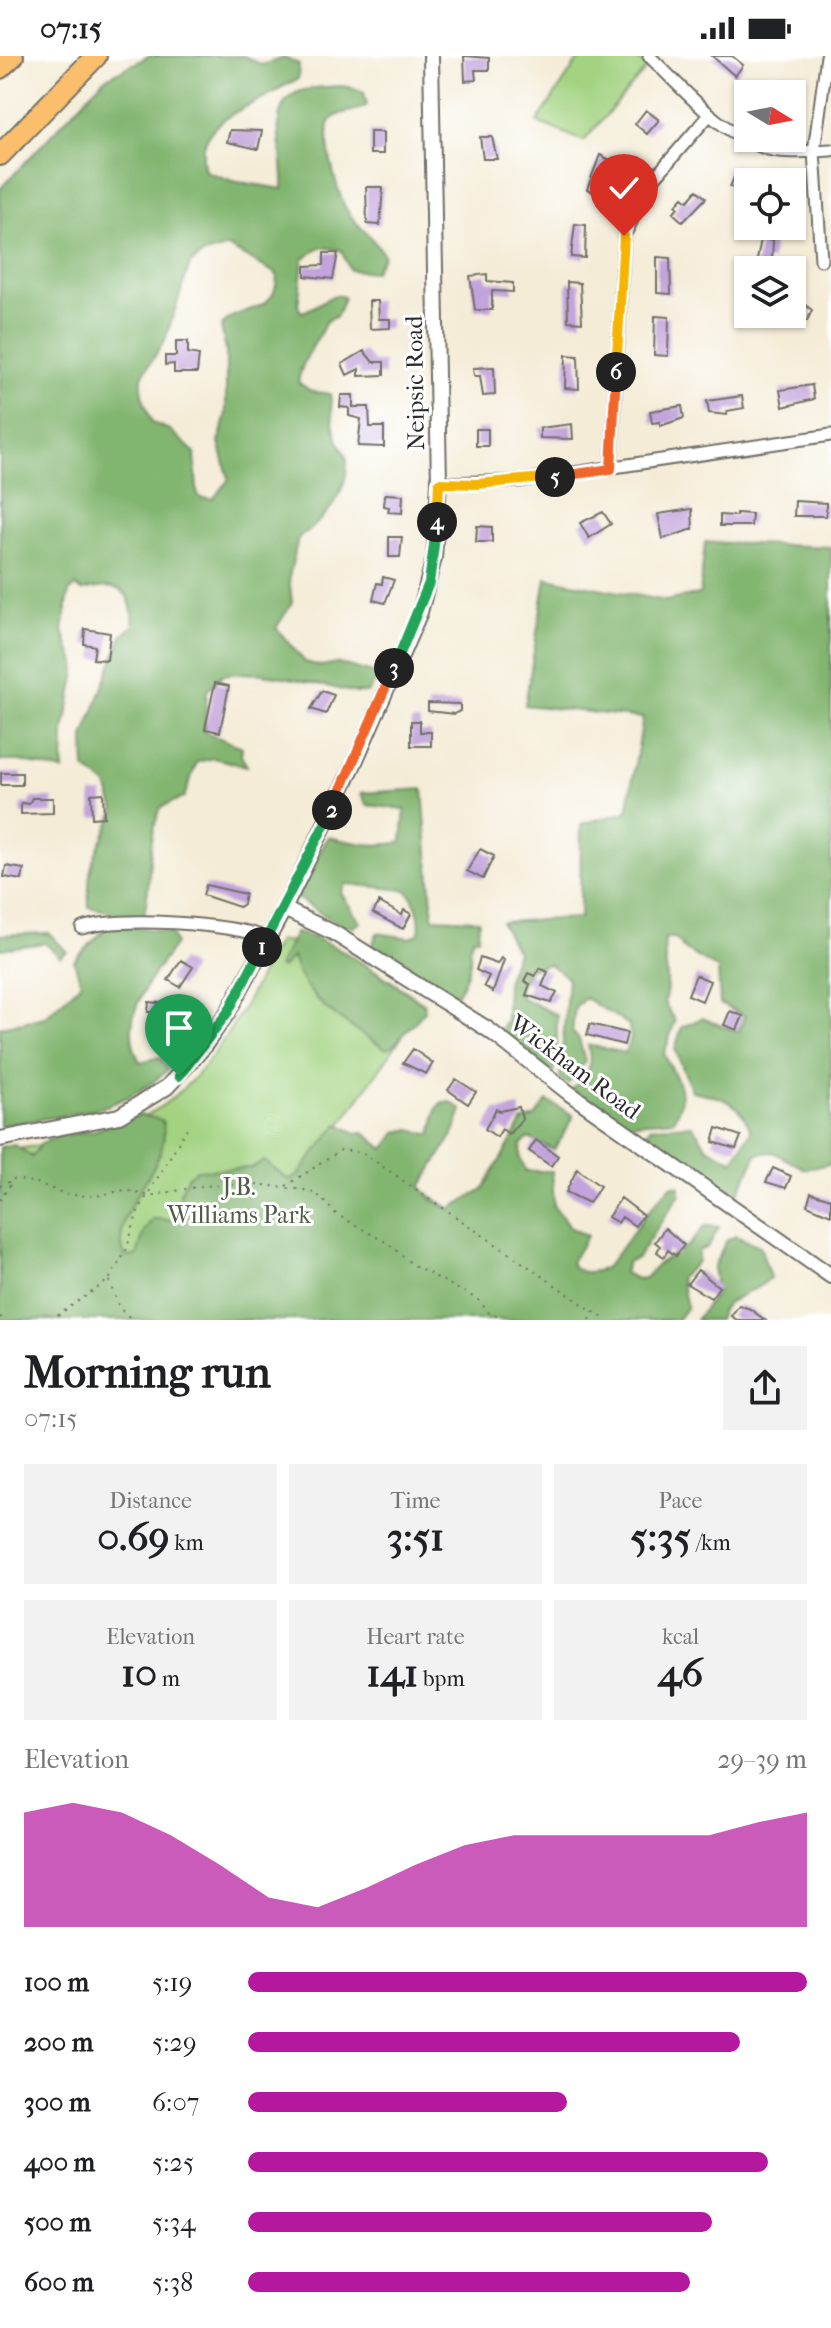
<!DOCTYPE html>
<meta charset="utf-8">
<style>
body{margin:0;font-family:"IM FELL French Canon",serif;background:#f2f2f2;color:#202124;height:100vh;display:flex;flex-direction:column;font-size:30px;white-space:nowrap}
*{box-sizing:border-box;margin:0}
p{font-size:26px;color:#757577}
.icon{flex:none;width:44px;height:44px;fill:none;stroke:currentColor;stroke-width:2;stroke-linecap:round;stroke-linejoin:round}
.map{position:relative;height:1264px;overflow:hidden}
.panel{display:flex;flex-direction:column;background:#fff;flex:1}
.panel>*{flex:none}
.needle{width:52px;rotate:100deg}
.fabs{position:absolute;left:734px;top:24px;display:grid;gap:16px}
.fabs a{display:grid;place-items:center;width:72px;height:72px;border-radius:0px;background:#fff;box-shadow:0 2px 6px #0004;font-size:40px}
.pin{position:absolute;display:grid;place-items:center;width:68px;height:68px;color:#fff;margin:-82px -34px;border-radius:50% 50% 50% 0;rotate:-45deg;box-shadow:0 0 8px #0007}
.pin .icon{rotate:45deg}
.km{position:absolute;width:40px;height:40px;margin:-20px;border-radius:50%;background:#222;color:#fff;font-size:22px;line-height:40px;text-align:center}
.round{display:grid;place-items:center;flex:none;width:84px;height:84px;border-radius:0px;background:#f2f2f2}
.summary{display:flex;align-items:center;justify-content:space-between;height:136px;padding:0 24px}
h1{font-size:44px;font-weight:700;line-height:60px}
.metrics{display:grid;grid-template-columns:repeat(3,1fr);gap:12px;height:136px;padding:8px 24px}
.metrics div{display:grid;align-content:center;border-radius:0px;background:#f2f2f2;text-align:center}
.metrics b{font-size:40px;font-weight:700}
.metrics small{font-size:22px;font-weight:400}
.metrics p{font-size:22px}
.chart{height:224px;padding:16px 24px}
.chart p{display:flex;justify-content:space-between}
.chart svg{width:100%;height:144px;margin-top:8px;fill:#b5179e;opacity:.7}
ul{padding:0 24px;list-style:none;font-size:26px}
li{display:grid;grid-template-columns:128px 96px 1fr;align-items:center;height:60px}
li i{height:20px;border-radius:10px;background:#b5179e}
.status{display:flex;justify-content:space-between;align-items:center;height:56px;padding:0 40px;background:#fff;direction:ltr}
.status svg{height:22px;fill:currentColor}
.map>svg:first-child{display:block}
.green{fill:#a3d381;stroke:#677f56;stroke-width:2}
.forest{fill:#82b56f;stroke:#56704d;stroke-width:2;fill-rule:evenodd}
.building{fill:#c2a3db}
.lines{fill:none;stroke-linecap:round;stroke-linejoin:round}
.minor-casing{stroke:#716f67;stroke-width:15}
.tertiary-casing{stroke:#716f67;stroke-width:18}
.motorway-casing{stroke:#716f67;stroke-width:24}
.path{stroke:#716f67;stroke-width:2;stroke-dasharray:2 6;stroke-linecap:butt}
.minor{stroke:#fff;stroke-width:11}
.tertiary{stroke:#fff;stroke-width:14}
.motorway{stroke:#fabe6d;stroke-width:20}
.split-1-casing{stroke:#fff;stroke-width:16}
.split-2-casing{stroke:#fff;stroke-width:16}
.split-3-casing{stroke:#fff;stroke-width:16}
.split-4-casing{stroke:#fff;stroke-width:16}
.split-5-casing{stroke:#fff;stroke-width:16}
.split-6-casing{stroke:#fff;stroke-width:16}
.split-7-casing{stroke:#fff;stroke-width:16}
.split-1{stroke:#22a559;stroke-width:10}
.split-2{stroke:#22a559;stroke-width:10}
.split-3{stroke:#f0652b;stroke-width:10}
.split-4{stroke:#22a559;stroke-width:10}
.split-5{stroke:#f5b400;stroke-width:10}
.split-6{stroke:#f0652b;stroke-width:10}
.split-7{stroke:#f5b400;stroke-width:10}
.labels{text-anchor:middle;dominant-baseline:central;stroke-width:6;stroke-linejoin:round;paint-order:stroke}
.street-label{font-size:24px;fill:#2b2b2b;stroke:#fff}
.park-label{font-size:24px;fill:#4f5d45;stroke:#fff}
</style>
<div class="status"><b>07:15</b><svg viewBox="0 0 49 12"><path d="M0 12V9h3v3zM5 12V6h3v6zM10 12V3h3v9zM15 12V0h3v12zM26 1h20v11H26zM47 4h2v5h-2z"/></svg></div>
<div class="map">
<svg width="831" height="1264" viewBox="0 0 831 1264">
<rect width="100%" height="100%" fill="#fff"/>
<filter id="ink" filterUnits="userSpaceOnUse"><feTurbulence type="fractalNoise" baseFrequency=".0125" numOctaves="2"/><feDisplacementMap in="SourceGraphic" scale="16" xChannelSelector="R" yChannelSelector="G"/><feConvolveMatrix kernelMatrix="1 2 1 2 8 2 1 2 1" color-interpolation-filters="sRGB"/></filter>
<filter id="wash" filterUnits="userSpaceOnUse"><feTurbulence type="fractalNoise" baseFrequency=".006" numOctaves="4" result="noise"/><feDisplacementMap in="SourceGraphic" scale="32" xChannelSelector="R" yChannelSelector="G"/><feGaussianBlur stdDeviation="1.8" result="paint"/><feColorMatrix in="noise" values="0 0 0 0 0 0 0 0 0 0 0 0 0 0 0 0 0 1.4 0 .05"/><feComposite in="paint" operator="in"/></filter>
<g filter="url(#wash)">
<rect width="100%" height="100%" fill="#f4ecd7"/>
<path class="green" d="M581 0H635L647 12 584 85 537 66Z
M278 885C341 885 375 915 425 948L337 1074 610 1264H0V1095C43 1089 92 1085 132 1067 208 1033 242 954 278 885Z"/>
<path class="forest" d="M149 0H244L262 9 284 2 299 8 298 23C286 28 276 35 265 41 233 58 193 71 205 115L233 125 283 133C286 93 258 37 315 32 332 30 348 28 364 36L367 49C356 57 343 54 333 62 319 74 337 135 345 151 354 169 373 180 384 199L374 216 350 214 341 194 321 191 303 203 298 250 301 256C318 253 328 235 344 241L337 260 326 265C317 287 302 302 298 326L311 335 330 338C332 352 332 369 337 382 340 390 346 397 347 405 348 438 324 465 298 482L289 521 292 547 276 572 305 606 321 610 337 607 380 619 367 637H357C314 628 266 612 222 619L207 635 204 676 242 691 241 700 247 710 213 702 197 706 184 741 161 751C145 786 153 826 143 863L89 851C87 800 97 799 115 755L107 729 85 713 84 681 122 580 134 569C130 530 120 527 82 535L76 530 69 536 63 575 76 609 75 621 64 675 63 715 20 705H0V133L104 23ZM228 191 277 218C278 262 236 247 221 271L226 294V357L219 387 229 423 213 443 201 442 197 437 195 397 170 374 152 367 142 339V320L165 284 190 208 202 199Z
M705 486 831 491V1108L805 1113 773 1096 757 1098 734 1146 641 1082 651 1071 692 1069 707 1091 733 1105 751 1075C739 1043 723 1042 692 1035L675 993 682 971 702 962 738 976 745 960 720 948 718 913 684 893 675 882H665C662 909 672 920 664 946L675 965 664 998C676 1023 690 1037 673 1064L622 1068 572 1033C589 1019 593 1010 588 989L625 997 631 983 629 969 585 942 575 951 572 976 579 983 585 1005 568 1028 560 1023 568 922 549 908 529 913 519 931 520 941 557 959V1002L553 1017 500 975 506 964 507 923 517 896 501 866 580 862 581 768 627 756 643 662 525 649 546 522 666 545 700 538Z
M423 733 433 862 479 864 478 882 473 881 469 893C474 907 462 933 452 944L372 890 377 877 410 882 419 877C422 860 417 847 407 834L346 828 341 837 360 866 354 871 341 870 297 842 328 781C354 787 377 792 402 786L405 753 367 749 361 737Z
M131 870 171 877 175 888C150 923 116 963 140 1006L160 1001 168 1014C114 1061 66 1057 0 1070V971L45 961 81 927 74 905C76 902 104 874 107 871Z
M49 877 67 896 60 901 45 887 0 893V879Z
M295 877C333 882 391 927 424 948L425 955 393 990 386 993C348 970 304 945 292 901L282 912 278 911Z
M547 1045 573 1059 572 1064 554 1094 529 1082 521 1089 520 1101 526 1115H552L554 1151 571 1172 587 1180 571 1206 574 1212C584 1218 593 1217 603 1213 613 1209 653 1142 673 1129L680 1131V1138L637 1202 627 1206 624 1217 637 1223 645 1222 659 1207 689 1189 705 1170 719 1171 708 1191 698 1195V1205L680 1222 687 1251 677 1264H0V1091L15 1089 32 1101 40 1088 58 1080 92 1075 140 1059 162 1064C176 1113 105 1151 125 1200L130 1201 137 1199 145 1173 153 1163 172 1164 181 1157 180 1137 188 1120 196 1114 251 1112 264 1105 289 1124 297 1120 338 1068 356 1077 364 1076 384 1093 397 1076 411 1073 431 1079 437 1052 441 1047 451 1046 462 1054 454 1077 421 1131 432 1144 450 1153 483 1133 523 1065 535 1061Z
M735 1180 760 1190 770 1222C754 1239 723 1239 718 1264H696L717 1236 713 1212 726 1185Z"/>
<g id="blocks">
<path class="building" d="M464 0 489 2V14H475L476 24 465 25Z
M712 0H732L743 9 735 20Z
M646 54 659 64 647 78 635 68Z
M230 74 262 75 258 93 227 86Z
M370 76H383V98H370Z
M480 81H492L497 103H483Z
M600 99 616 107 599 139 587 133Z
M735 119 748 124V137L730 131Z
M366 131H383L380 169 367 168Z
M697 134 706 142 683 166 673 157 678 151 676 149 683 141 688 145Z
M575 168 586 169 585 202 571 201Z
M761 183 773 184 772 204H767L766 214H755Z
M324 197H338L333 223 305 220V210L324 209Z
M657 201 670 202 671 238 657 237Z
M487 218V225L513 227V236L492 235V254H475L470 220Z
M567 226 580 227 582 266 568 265Z
M797 243 812 254 807 265 792 258Z
M369 245H378L379 263H390V272L370 273Z
M655 260 669 261 668 300 654 299Z
M176 285H188V297L199 299 197 317H174V308L165 309V300H176Z
M364 295 373 306H384V319L359 320V313L347 319 342 308Z
M566 299 578 300 579 333 565 332Z
M494 311 495 339 483 340 480 320H474L473 312Z
M812 329 814 343 783 351 780 334Z
M341 339H353V351H369L370 371H384V391L358 390 361 363 349 360V352L340 351Z
M742 340 744 352 727 355V359L709 357 707 345Z
M682 350 684 362 660 370V366L652 367 650 355Z
M572 368 573 383 540 382V372Z
M476 373H488V390H476Z
M385 438 403 439 402 457 388 456 389 451 384 450Z
M795 445 826 447V460H794Z
M692 453 693 473 663 483 658 458Z
M603 456 611 468 589 482 580 467Z
M736 457 752 458 751 470H720V459L736 460Z
M477 470 492 471V486H476Z
M389 481H402L400 501H389Z
M383 521 394 524 385 547 373 544 377 527 382 528Z
M85 573 110 577 107 604 93 603 95 590 84 588Z
M215 627 229 630 220 676 205 673Z
M322 635 334 639 326 658 311 653Z
M428 647 460 648V655L454 658 428 655Z
M411 665H420V676H431V690H411Z
M1 717H22V729H1Z
M103 737 104 761 92 762 91 738Z
M32 742H53V757L21 758V747L29 748Z
M480 793 494 800 483 823 467 815Z
M6 810 24 813 22 824 4 821Z
M206 829 245 838 243 848 239 851 203 839Z
M379 846 402 859 404 854 411 858 403 873 373 857Z
M480 902 497 908 501 902 504 904 493 936 484 930 489 920 476 914Z
M181 904 193 911 180 931 168 924Z
M540 912 548 916 542 930 557 937 551 947 526 939 530 928 524 925 528 917 535 920Z
M696 919 710 925 702 945 688 939Z
M149 946 168 948 167 972 154 971V956H148Z
M730 955 743 960 737 974 724 969Z
M590 968 627 977 624 989 587 979Z
M413 993 433 1007 426 1018 403 1007Z
M456 1023 476 1036 468 1048 448 1034Z
M519 1051 522 1063 509 1078 502 1073 497 1081 485 1073 496 1053 500 1055Z
M717 1072 741 1080 736 1093 713 1086Z
M536 1084 558 1100 551 1110 529 1095Z
M773 1112 791 1120 786 1132 766 1126Z
M577 1113 600 1130 589 1147 566 1136Z
M811 1137 831 1143V1159L807 1149Z
M621 1142 643 1159 635 1170 622 1161 618 1167 608 1161Z
M665 1172 684 1189 676 1200 668 1194 664 1201 657 1196 660 1190 655 1186Z
M698 1214 719 1231 711 1242 687 1228Z
M739 1249 750 1253 765 1264H737L731 1260Z"/>
</g>
</g>
<g filter="url(#ink)">
<use href="#blocks" fill-opacity="0" stroke="#716f67" stroke-width="2"/>
<g class="lines">
<g class="minor-casing">
<path id="minor" d="M649 0C683 32 721 79 768 93 787 98 811 95 831 94
M821 204 814 95 827 0
M611 413 624 180 651 126 710 58
M439 427 519 425 831 379
M82 872C118 860 231 867 267 882"/>
</g>
<g class="tertiary-casing">
<path id="tertiary" d="M284 853 334 877 489 974 569 1037 831 1220
M0 1083 119 1060 167 1031 202 993 228 956 284 853 354 708 420 556 434 502 439 427 431 0"/>
</g>
<g class="motorway-casing">
<path id="motorway" d="M0 12 13 0
M0 99 96 0"/>
</g>
<path class="path" d="M0 1130 13 1124
M286 1130 341 1094 363 1097 606 1264
M0 1144 14 1123 37 1127 68 1139 96 1140 125 1134 149 1140 202 1130 256 1128 304 1134 317 1138 336 1158 389 1188 412 1208 480 1245 488 1256 505 1264
M109 1225 120 1253 133 1264
M0 1261 7 1264
M51 1264 109 1224 126 1195 138 1155 187 1072
M590 1264 593 1255"/>
<use href="#minor" class="minor"/>
<use href="#tertiary" class="tertiary"/>
<use href="#motorway" class="motorway"/>
</g>
</g>
<g class="lines" filter="url(#ink)">
<g class="split-1-casing">
<path id="split-1" d="M179 1020 228 956 262 891"/>
</g>
<g class="split-2-casing">
<path id="split-2" d="M262 891 332 754"/>
</g>
<g class="split-3-casing">
<path id="split-3" d="M332 754 394 612"/>
</g>
<g class="split-4-casing">
<path id="split-4" d="M394 612 429 527 437 466"/>
</g>
<g class="split-5-casing">
<path id="split-5" d="M437 466 439 427 477 428 555 421"/>
</g>
<g class="split-6-casing">
<path id="split-6" d="M555 421 611 413 616 316"/>
</g>
<g class="split-7-casing">
<path id="split-7" d="M616 316 624 180"/>
</g>
<use href="#split-1" class="split-1"/>
<use href="#split-2" class="split-2"/>
<use href="#split-3" class="split-3"/>
<use href="#split-4" class="split-4"/>
<use href="#split-5" class="split-5"/>
<use href="#split-6" class="split-6"/>
<use href="#split-7" class="split-7"/>
</g>
<g class="labels">
<g class="street-label">
<text transform="translate(415 327) rotate(-91)">Neipsic Road</text>
<text transform="translate(575 1011) rotate(37)">Wickham Road</text>
</g>
<g class="park-label">
<text x="239" y="1131">J.B.<tspan x="239" dy="28">Williams Park</tspan></text>
</g>
</g>
</svg>
<div class="fabs">
<a><svg class="needle" viewBox="-14 -14 28 28"><path d="M0-13l5 13h-10z" fill="#e53935"/><path d="M0 13l5-13h-10z" fill="#757577"/></svg></a>
<a><svg class="icon" aria-label="locate" viewBox="0 0 24 24"><circle cx="12" cy="12" r="6"/><path d="M12 2v4M12 18v4M2 12h4M18 12h4"/></svg></a>
<a><svg class="icon" aria-label="layers" viewBox="0 0 24 24"><path d="M12 4l9 5-9 5-9-5zM3 14l9 5 9-5"/></svg></a>
</div>
<div class="pin" style="left:179px;top:1020px;background:#1e9e55"><svg class="icon" aria-label="arrive" viewBox="0 0 24 24"><path d="M6 21V4h12l-3 4 3 4H6"/></svg></div>
<div class="pin" style="left:624px;top:180px;background:#d93025"><svg class="icon" aria-label="check" viewBox="0 0 24 24"><path d="M5 12l5 5 9-10"/></svg></div>
<b class="km" style="left:262px;top:891px">1</b>
<b class="km" style="left:332px;top:754px">2</b>
<b class="km" style="left:394px;top:612px">3</b>
<b class="km" style="left:437px;top:466px">4</b>
<b class="km" style="left:555px;top:421px">5</b>
<b class="km" style="left:616px;top:316px">6</b>
</div>
<section class="panel">
<div class="summary"><div><h1>Morning run</h1><p>07:15</p></div><a class="round"><svg class="icon" aria-label="share" viewBox="0 0 24 24"><path d="M12 15V3M7 8l5-5 5 5M5 13v7h14v-7"/></svg></a></div>
<div class="metrics">
<div><p>Distance</p><b>0.69<small> km</small></b></div>
<div><p>Time</p><b>3:51</b></div>
<div><p>Pace</p><b>5:35<small> /km</small></b></div>
</div>
<div class="metrics">
<div><p>Elevation</p><b>10<small> m</small></b></div>
<div><p>Heart rate</p><b>141<small> bpm</small></b></div>
<div><p>kcal</p><b>46</b></div>
</div>
<div class="chart"><p><span>Elevation</span>29–39 m</p>
<svg viewBox="0 0 160 44" preserveAspectRatio="none"><path d="M0 44V9L10 6L20 9L30 16L40 25L50 35L60 38L70 32L80 25L90 19L100 16L110 16L120 16L130 16L140 16L150 12L160 9V44z"/></svg>
</div>
<ul>
<li><b>100 m</b>5:19<i style="width:100%"></i></li>
<li><b>200 m</b>5:29<i style="width:88%"></i></li>
<li><b>300 m</b>6:07<i style="width:57%"></i></li>
<li><b>400 m</b>5:25<i style="width:93%"></i></li>
<li><b>500 m</b>5:34<i style="width:83%"></i></li>
<li><b>600 m</b>5:38<i style="width:79%"></i></li>
</ul>
</section>
